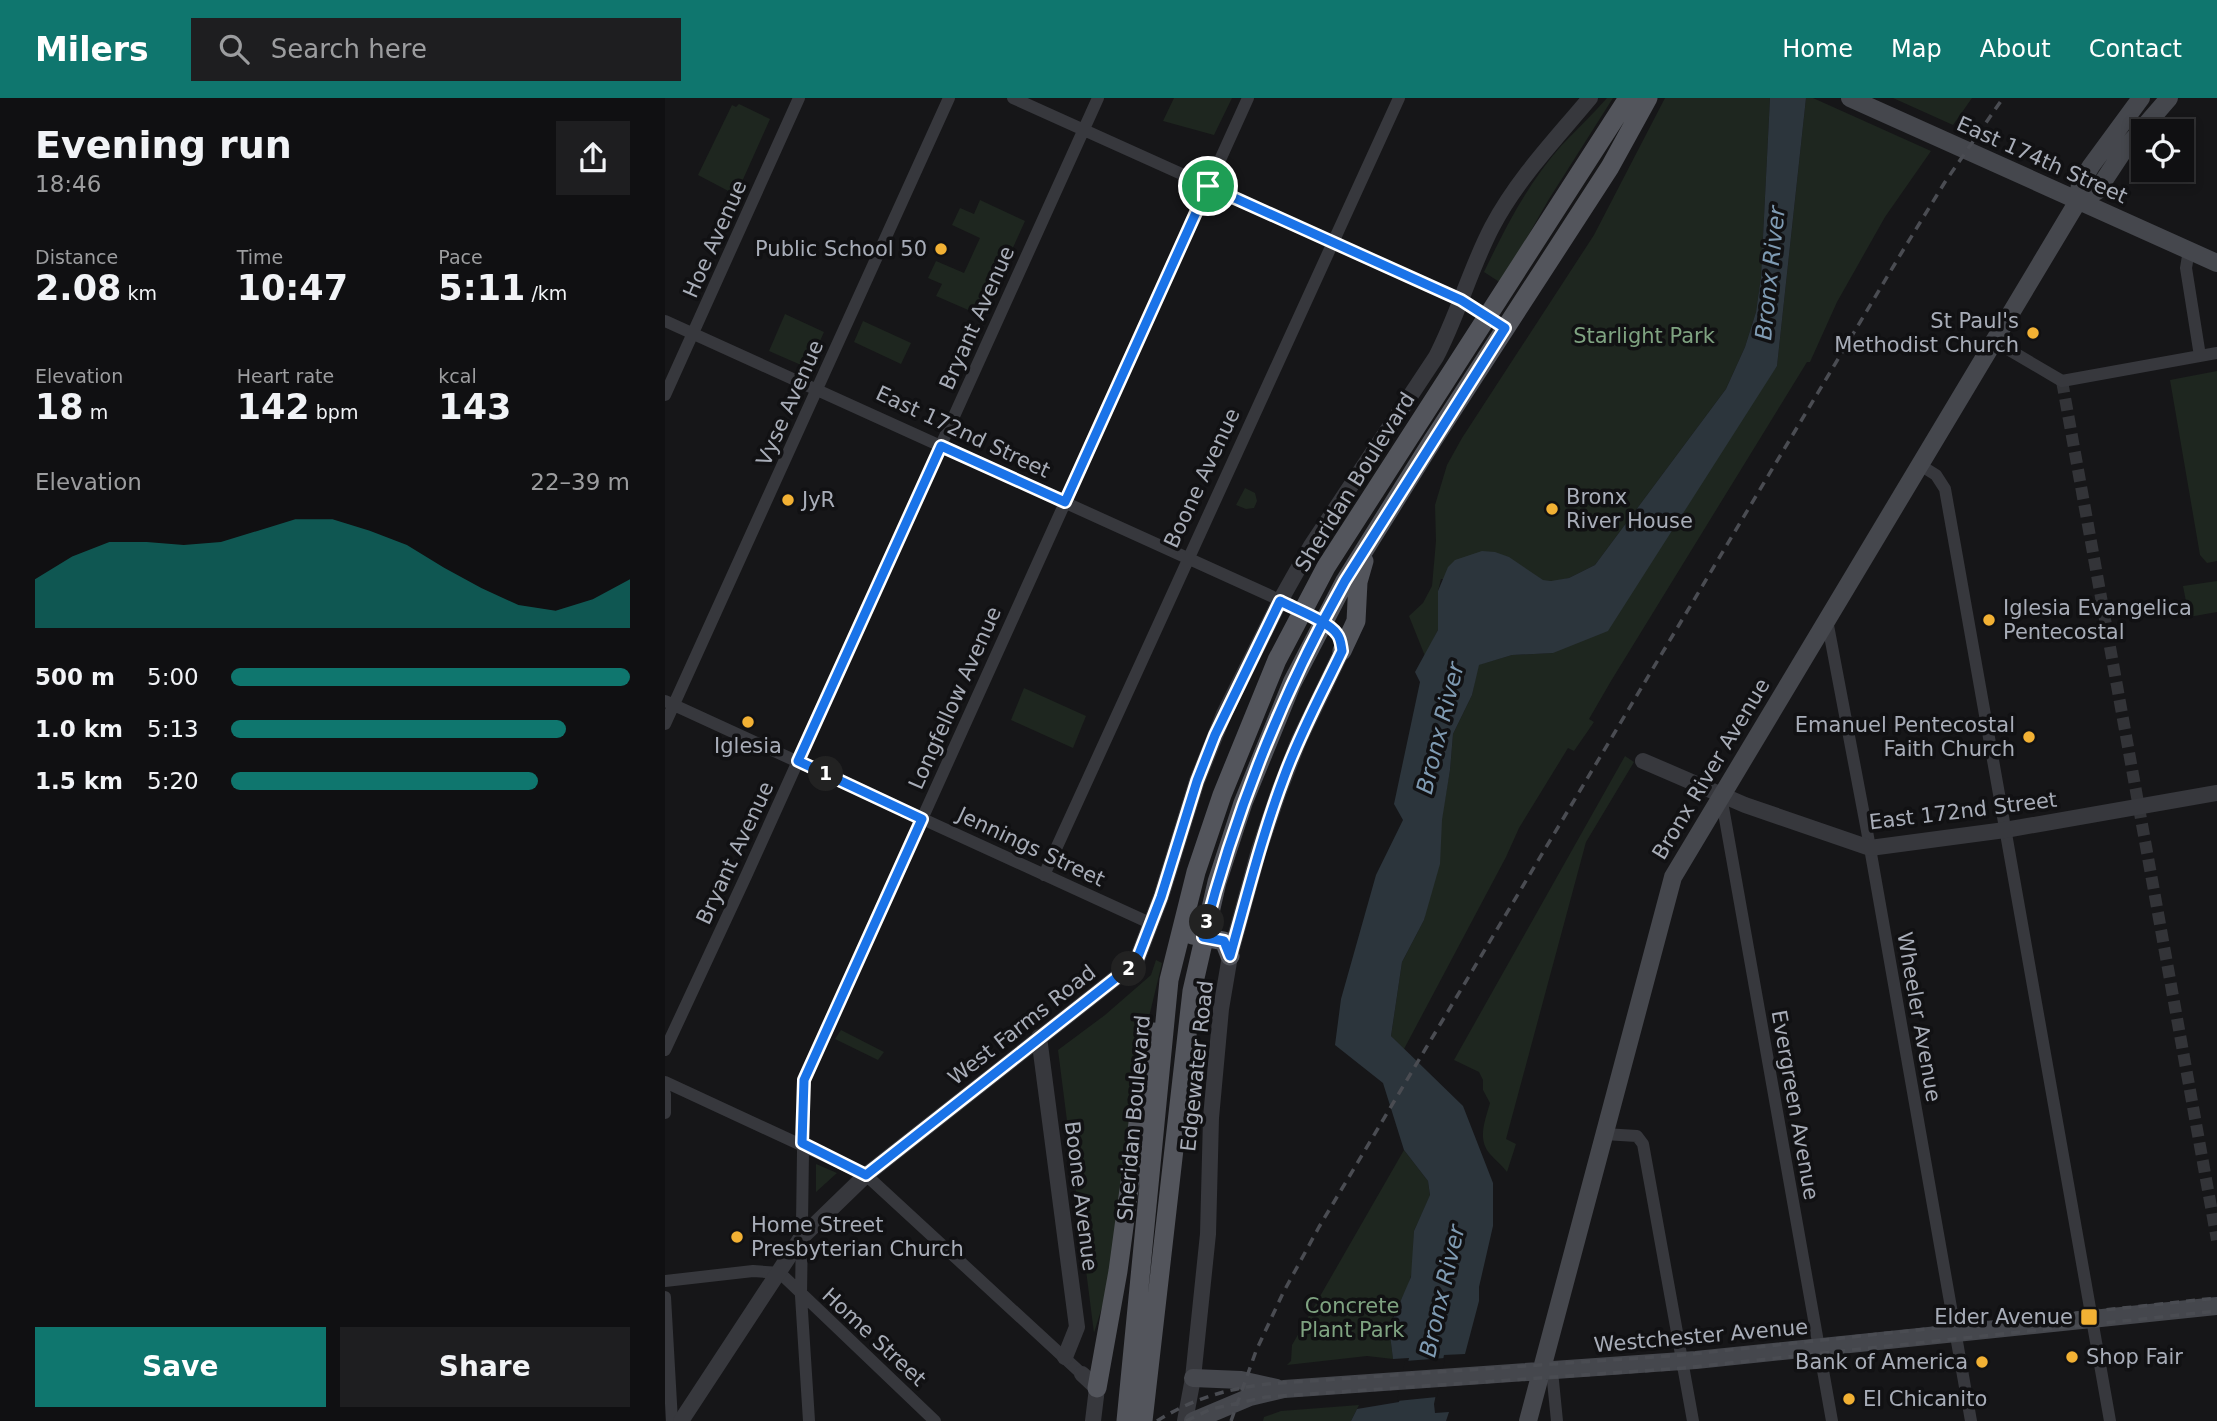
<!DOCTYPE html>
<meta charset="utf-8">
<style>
body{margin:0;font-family:"DejaVu Sans",sans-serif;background:#1e1e20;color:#f1f3f6;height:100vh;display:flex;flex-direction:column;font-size:26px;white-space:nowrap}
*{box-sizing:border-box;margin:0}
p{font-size:23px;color:#9c9d9f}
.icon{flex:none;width:38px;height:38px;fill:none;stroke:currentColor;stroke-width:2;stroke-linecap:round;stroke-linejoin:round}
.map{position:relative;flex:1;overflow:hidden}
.details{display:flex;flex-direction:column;background:#101012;width:665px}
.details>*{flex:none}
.tools{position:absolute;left:1466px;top:21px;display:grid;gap:14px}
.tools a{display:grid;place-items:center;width:63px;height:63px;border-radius:0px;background:#101012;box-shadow:0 4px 10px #0003,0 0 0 2px #303032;font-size:35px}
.pin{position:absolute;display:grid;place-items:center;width:60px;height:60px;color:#fff;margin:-30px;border:4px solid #fff;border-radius:50%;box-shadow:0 2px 7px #0007}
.km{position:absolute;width:35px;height:35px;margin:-18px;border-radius:50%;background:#222;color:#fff;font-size:19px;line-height:35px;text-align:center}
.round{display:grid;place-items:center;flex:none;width:74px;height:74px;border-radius:0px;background:#1e1e20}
.headline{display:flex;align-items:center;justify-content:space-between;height:119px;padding:0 35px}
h1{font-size:38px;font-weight:800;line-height:52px}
.stats{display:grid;grid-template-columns:repeat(3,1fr);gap:10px;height:119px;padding:7px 35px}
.stats div{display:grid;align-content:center}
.stats b{font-size:35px;font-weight:800}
.stats small{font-size:19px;font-weight:400}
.stats p{font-size:19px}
.chart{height:196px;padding:14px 35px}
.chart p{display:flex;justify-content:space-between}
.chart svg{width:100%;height:126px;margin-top:7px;fill:#0f766e;opacity:.7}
.button{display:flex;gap:14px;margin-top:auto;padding:14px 35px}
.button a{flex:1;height:80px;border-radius:0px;background:#0f766e;color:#fff;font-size:28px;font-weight:800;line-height:80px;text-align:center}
.button a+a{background:#1e1e20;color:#f1f3f6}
ul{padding:0 35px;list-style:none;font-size:23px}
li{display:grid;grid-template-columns:112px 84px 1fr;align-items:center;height:52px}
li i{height:18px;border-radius:9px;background:#0f766e}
header{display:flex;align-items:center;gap:42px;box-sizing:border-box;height:98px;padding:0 35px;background:#0f766e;color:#fff}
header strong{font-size:33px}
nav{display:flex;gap:38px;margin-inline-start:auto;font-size:24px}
.search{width:490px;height:63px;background:#1e1e20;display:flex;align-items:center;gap:18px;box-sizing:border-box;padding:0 24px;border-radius:0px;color:#9c9d9f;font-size:26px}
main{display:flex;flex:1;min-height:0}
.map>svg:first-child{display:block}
.green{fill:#1e261f}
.water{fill:#2c353c}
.pier{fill:#161618}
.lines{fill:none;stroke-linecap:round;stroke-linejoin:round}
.minor-tunnel{stroke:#333438;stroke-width:12;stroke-dasharray:12 6;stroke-linecap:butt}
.minor{stroke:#37383d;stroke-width:12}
.tertiary{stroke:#37383d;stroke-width:16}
.secondary{stroke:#45474d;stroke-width:18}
.primary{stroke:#53555c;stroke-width:19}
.rail{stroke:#4a4c52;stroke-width:3.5;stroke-dasharray:9 7;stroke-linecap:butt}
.route-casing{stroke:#fff;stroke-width:14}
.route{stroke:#1a73e8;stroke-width:9}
.poi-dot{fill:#f2b134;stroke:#111113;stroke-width:2.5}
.labels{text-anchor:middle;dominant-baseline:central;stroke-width:7;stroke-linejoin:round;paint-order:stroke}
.street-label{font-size:21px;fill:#a8adb8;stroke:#111113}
.poi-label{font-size:21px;fill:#a8adb8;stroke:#111113;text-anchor:start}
.park-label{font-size:21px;fill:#7fa381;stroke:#111113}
.water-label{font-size:23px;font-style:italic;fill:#7f9bb3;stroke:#111113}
</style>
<header>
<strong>Milers</strong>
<div class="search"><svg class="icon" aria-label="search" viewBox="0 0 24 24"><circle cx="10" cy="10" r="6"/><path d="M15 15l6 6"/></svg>Search here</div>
<nav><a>Home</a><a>Map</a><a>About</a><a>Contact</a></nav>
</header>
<main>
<section class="details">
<div class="headline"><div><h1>Evening run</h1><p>18:46</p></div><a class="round"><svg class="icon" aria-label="share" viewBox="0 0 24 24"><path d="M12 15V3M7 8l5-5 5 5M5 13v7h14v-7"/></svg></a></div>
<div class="stats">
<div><p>Distance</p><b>2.08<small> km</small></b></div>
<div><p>Time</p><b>10:47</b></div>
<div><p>Pace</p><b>5:11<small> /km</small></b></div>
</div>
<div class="stats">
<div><p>Elevation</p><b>18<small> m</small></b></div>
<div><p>Heart rate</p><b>142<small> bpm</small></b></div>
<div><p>kcal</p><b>143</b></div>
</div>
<div class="chart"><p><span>Elevation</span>22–39 m</p>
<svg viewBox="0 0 160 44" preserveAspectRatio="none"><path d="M0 44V27L10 19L20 14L30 14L40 15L50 14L60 10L70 6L80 6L90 10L100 15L110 23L120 30L130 36L140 38L150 34L160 27V44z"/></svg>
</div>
<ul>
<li><b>500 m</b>5:00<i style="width:100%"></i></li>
<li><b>1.0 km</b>5:13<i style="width:84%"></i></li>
<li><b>1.5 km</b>5:20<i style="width:77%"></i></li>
</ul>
<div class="button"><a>Save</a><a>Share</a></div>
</section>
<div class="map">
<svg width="1552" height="1323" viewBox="0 0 1552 1323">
<rect width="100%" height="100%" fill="#161618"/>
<path class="green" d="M509 0H567L549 37 498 23Z
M942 0H948L884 101 836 185 819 174C840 130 863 85 896 48 911 32 927 17 942 0Z
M1000 0H1105L1096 179 1091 214 1080 249 1061 291 930 467 904 480 892 483 776 481 773 493V532L760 558 744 518 758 505 767 488 771 443 770 407 782 367 797 340 929 137Z
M1141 0H1148L1266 53 1220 119 1172 204 1145 264H1142L946 583 924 621 929 624 909 653 903 650 854 730 841 759 739 951 726 938 737 864 759 822 785 672 788 636 807 597 813 567 847 557 888 555 1112 268Z
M1228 0H1307L1288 27Z
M74 6 105 21 71 97 33 77 67 7 71 9Z
M315 102 360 123 317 218 271 198 277 186 263 180 271 163 299 175 315 140 287 127 295 110 309 116Z
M120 216 159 234 143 270 104 253Z
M198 223 246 245 236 266 189 244Z
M1552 273V463L1542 465 1535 457 1505 282Z
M580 390 590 395 592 403 589 410 581 411 571 407Z
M1552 483V514L1524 519 1518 488Z
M359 590 421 618 408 650 346 622Z
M960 658 969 664 921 744 841 1041 851 1046 842 1074C837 1067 831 1063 825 1056 812 1041 820 1023 825 1005L818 992V982L814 974 789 962Z
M491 862 497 865 477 948 441 1196 429 1235 393 952 440 917 486 877Z
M176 932 219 954 213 962 170 941Z
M739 1052 763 1083 765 1098 749 1133 748 1170 743 1189 731 1211 726 1225 725 1237 728 1261 702 1258 622 1267 626 1263 627 1247Z
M151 1066 172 1075 151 1094Z
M694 1307 686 1323H598L599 1319 616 1313Z"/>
<path class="water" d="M1105 0H1141L1112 268 943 533 888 555 847 557 814 567 807 597 788 636 785 672 777 722 775 766 759 822 737 864 726 938 798 1008 828 1085V1128L814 1189V1203L800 1256 779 1257 769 1306 770 1315 784 1314 781 1323H686L692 1311 734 1304 744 1260 728 1261 725 1237 726 1225 746 1179 749 1133 765 1097 763 1083 739 1052 718 985 670 947 676 901 711 777 738 722 729 706 755 584 750 574 773 532V493L783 469 790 462 817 453 830 454 844 459 878 482 886 483 904 480 930 467 1061 291 1080 249 1091 214 1096 179Z"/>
<path class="pier" d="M780 1260 772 1299 732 1303 740 1263Z"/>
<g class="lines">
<path class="minor-tunnel" d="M1397 283 1552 1142"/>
<path class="minor" d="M348 0 796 202 840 230
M1524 152 1521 170 1535 258
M0 223 606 498 668 531 675 540 677 553
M1329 243 1397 283 1552 255
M0 297 134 0
M1255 367 1271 377 1280 391 1445 1323
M1162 522 1202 733 1306 1323
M0 603 487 826
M0 626 284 0
M1056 698 1167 1323
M379 777 734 0
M0 952 81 778 433 0
M0 984 201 1077 417 1276
M0 996V1015
M939 1036 972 1038 978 1046 1028 1323
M0 1183 88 1173 115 1175 270 1323
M0 1199 7 1323
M887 1273 892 1323
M144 1323 136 1198 139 982 583 0"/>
<path class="tertiary" d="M978 663 1080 707 1205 750 1340 732 1552 695
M374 939 412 1229 400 1259
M417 1276 432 1290 428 1323
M16 1323 136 1140 201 1077 471 864 496 799 532 683 559 616 615 503 646 448 771 259C793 217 805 171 827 129 853 80 890 42 925 0
M520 1323 528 1280 543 1136 546 1020 556 911 565 858 594 752 614 693 634 642 677 553"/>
<path class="secondary" d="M1185 0 1552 165
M1413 103 1432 93 1459 52 1504 0
M528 1280 576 1282 612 1290
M528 1323 585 1299 619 1291 1031 1262 1552 1208
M863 1323 1008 779 1413 103 1415 86 1426 68 1476 0"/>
<path class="primary" d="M677 553 691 523 693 484 699 463
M527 837 559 843 565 858
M432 1290 453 1173 473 1025 489 934
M461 1323 504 882 531 774 557 697 612 562 661 469 963 0
M478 1323 527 893 552 784 578 705 627 585 680 483 768 342 945 69 983 0"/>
<path class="rail" d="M492 1323C527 1301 561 1291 602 1286L1018 1257 1552 1200
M521 1323 546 1311 601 1299 1018 1270 1552 1213
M566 1323 591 1253 618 1195 654 1129 1240 149 1280 84 1338 0"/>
</g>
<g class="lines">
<g class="route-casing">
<path id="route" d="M543 88 400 404 276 348 133 663 257 721 139 982 137 1045 201 1077 471 864 496 799 532 683 550 637 615 503C630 511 663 523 672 536 676 541 676 547 677 553 657 595 635 635 619 679 597 737 582 798 565 858L559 843 538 839C570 714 617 595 680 483L840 230 796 202 543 88"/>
</g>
<use href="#route" class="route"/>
</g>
<g class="poi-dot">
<circle cx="276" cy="151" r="7"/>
<circle cx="1368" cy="235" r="7"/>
<circle cx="123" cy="402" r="7"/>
<circle cx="887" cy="411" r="7"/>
<circle cx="1324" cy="522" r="7"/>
<circle cx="83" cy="624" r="7"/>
<circle cx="1364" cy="639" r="7"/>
<circle cx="72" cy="1139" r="7"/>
<rect x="1415" y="1210" width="18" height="18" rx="3.5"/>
<circle cx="1407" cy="1259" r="7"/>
<circle cx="1317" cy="1264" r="7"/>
<circle cx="1184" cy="1301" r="7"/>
</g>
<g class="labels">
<g class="street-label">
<text transform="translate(1377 62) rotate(24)">East 174th Street</text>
<text transform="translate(50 141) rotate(-66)">Hoe Avenue</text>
<text transform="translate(312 220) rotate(-66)">Bryant Avenue</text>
<text transform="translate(125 305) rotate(-66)">Vyse Avenue</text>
<text transform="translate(298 334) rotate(25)">East 172nd Street</text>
<text transform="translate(537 380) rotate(-65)">Boone Avenue</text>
<text transform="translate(690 384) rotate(-58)">Sheridan Boulevard</text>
<text transform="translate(290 600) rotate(-66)">Longfellow Avenue</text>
<text transform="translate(1046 671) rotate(-59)">Bronx River Avenue</text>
<text transform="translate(1298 713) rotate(-7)">East 172nd Street</text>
<text transform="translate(366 749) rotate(25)">Jennings Street</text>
<text transform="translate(70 755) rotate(-65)">Bryant Avenue</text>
<text transform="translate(1254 919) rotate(80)">Wheeler Avenue</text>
<text transform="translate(357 927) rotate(-38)">West Farms Road</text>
<text transform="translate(532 968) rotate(-84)">Edgewater Road</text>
<text transform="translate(1130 1007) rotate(80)">Evergreen Avenue</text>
<text transform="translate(469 1020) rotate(-85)">Sheridan Boulevard</text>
<text transform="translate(416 1098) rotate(83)">Boone Avenue</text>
<text transform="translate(1036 1238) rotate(-5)">Westchester Avenue</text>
<text transform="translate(209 1239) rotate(43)">Home Street</text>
</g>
<g class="poi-label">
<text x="262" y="151" text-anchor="end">Public School 50</text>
<text x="1354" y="223" text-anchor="end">St Paul's<tspan x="1354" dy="24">Methodist Church</tspan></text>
<text x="901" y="399">Bronx<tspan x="901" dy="24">River House</tspan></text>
<text x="137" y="402">JyR</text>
<text x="1338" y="510">Iglesia Evangelica<tspan x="1338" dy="24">Pentecostal</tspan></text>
<text x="1350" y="627" text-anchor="end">Emanuel Pentecostal<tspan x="1350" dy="24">Faith Church</tspan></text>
<text x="83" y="648" text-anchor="middle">Iglesia</text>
<text x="86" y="1127">Home Street<tspan x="86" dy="24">Presbyterian Church</tspan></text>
<text x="1408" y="1219" text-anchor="end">Elder Avenue</text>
<text x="1421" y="1259">Shop Fair</text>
<text x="1303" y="1264" text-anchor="end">Bank of America</text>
<text x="1198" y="1301">El Chicanito</text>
</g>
<g class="park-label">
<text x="979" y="238">Starlight Park</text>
<text x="687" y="1208">Concrete<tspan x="687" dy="24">Plant Park</tspan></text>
</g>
<g class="water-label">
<text transform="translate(1105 175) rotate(-84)">Bronx River</text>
<text transform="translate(775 630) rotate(-76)">Bronx River</text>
<text transform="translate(777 1193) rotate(-77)">Bronx River</text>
</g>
</g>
</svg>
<div class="tools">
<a><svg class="icon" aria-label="locate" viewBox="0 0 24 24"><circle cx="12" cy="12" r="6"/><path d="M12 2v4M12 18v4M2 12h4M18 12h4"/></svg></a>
</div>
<div class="pin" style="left:543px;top:88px;background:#1e9e55"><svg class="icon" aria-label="arrive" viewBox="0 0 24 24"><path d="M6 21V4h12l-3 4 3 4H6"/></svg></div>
<b class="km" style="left:161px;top:676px">1</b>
<b class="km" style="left:464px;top:871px">2</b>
<b class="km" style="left:542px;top:824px">3</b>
</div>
</main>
